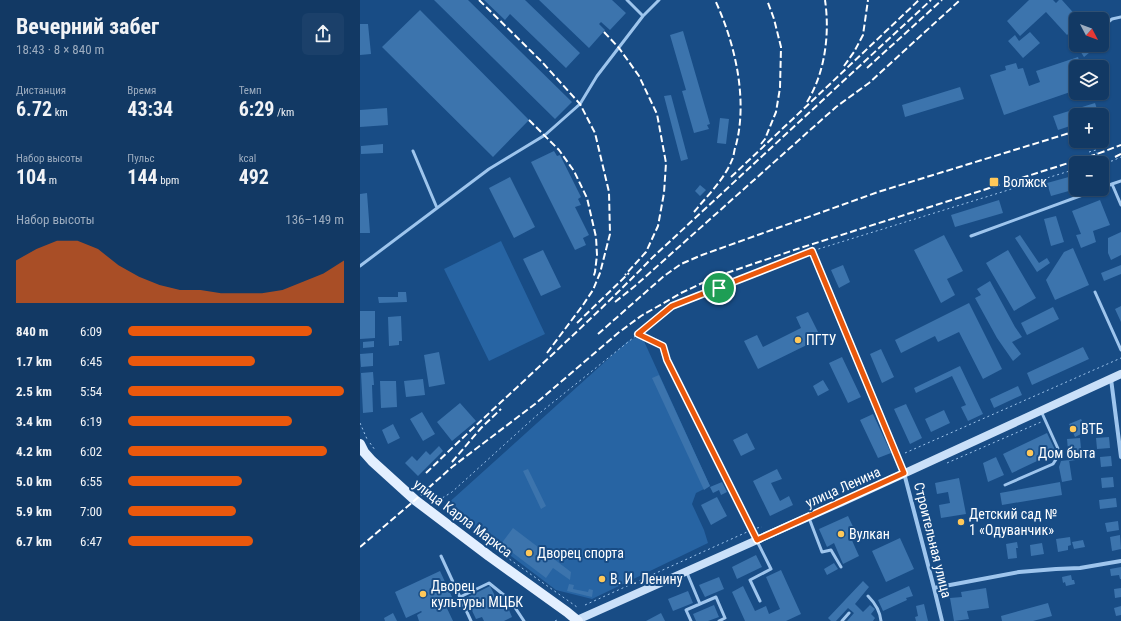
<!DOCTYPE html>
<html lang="ru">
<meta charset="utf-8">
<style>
body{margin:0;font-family:"Roboto Condensed",sans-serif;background:#1b406a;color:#f1f3f6;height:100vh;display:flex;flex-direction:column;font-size:15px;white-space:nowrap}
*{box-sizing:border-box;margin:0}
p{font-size:13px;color:#9cacbf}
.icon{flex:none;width:22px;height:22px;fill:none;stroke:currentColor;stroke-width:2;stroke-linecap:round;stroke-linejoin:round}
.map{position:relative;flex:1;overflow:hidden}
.drawer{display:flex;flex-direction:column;background:#123964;width:360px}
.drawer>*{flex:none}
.needle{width:26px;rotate:131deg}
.controls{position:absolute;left:709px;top:12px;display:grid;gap:8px}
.controls a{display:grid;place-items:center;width:40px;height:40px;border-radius:6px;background:#123964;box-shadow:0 1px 3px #0004,0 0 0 1px #315378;font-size:20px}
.pin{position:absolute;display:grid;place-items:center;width:34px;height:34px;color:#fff;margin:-17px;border:2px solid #fff;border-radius:50%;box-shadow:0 1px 4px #0007}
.round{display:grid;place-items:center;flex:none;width:42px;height:42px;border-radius:6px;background:#1b406a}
.headline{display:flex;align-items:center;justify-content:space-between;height:68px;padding:0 16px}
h1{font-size:22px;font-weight:700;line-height:30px}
.stats{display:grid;grid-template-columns:repeat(3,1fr);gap:6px;height:68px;padding:4px 16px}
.stats div{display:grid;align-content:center}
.stats b{font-size:20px;font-weight:700}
.stats small{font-size:11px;font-weight:400}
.stats p{font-size:11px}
.chart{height:112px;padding:8px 16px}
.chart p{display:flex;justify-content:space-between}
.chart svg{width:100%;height:72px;margin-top:4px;fill:#ea580c;opacity:.7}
ul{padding:0 16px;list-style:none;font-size:13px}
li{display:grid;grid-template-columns:64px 48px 1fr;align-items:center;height:30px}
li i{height:10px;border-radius:5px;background:#ea580c}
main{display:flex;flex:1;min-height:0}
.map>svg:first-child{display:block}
.green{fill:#2764a3}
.building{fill:#3c74ad}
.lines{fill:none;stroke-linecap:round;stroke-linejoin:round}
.path{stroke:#9ec5ed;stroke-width:1;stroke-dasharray:2 3;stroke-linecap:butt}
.service{stroke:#9ec5ed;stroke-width:3}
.minor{stroke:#9ec5ed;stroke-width:4}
.secondary{stroke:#cae0f9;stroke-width:8}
.primary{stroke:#e3efff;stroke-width:10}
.rail{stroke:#fff;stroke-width:2;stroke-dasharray:7 3;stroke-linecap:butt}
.route-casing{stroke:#fff;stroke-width:8}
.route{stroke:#ea580c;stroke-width:5}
.poi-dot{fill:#ffc859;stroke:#184c85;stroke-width:1.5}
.labels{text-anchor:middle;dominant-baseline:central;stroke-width:4;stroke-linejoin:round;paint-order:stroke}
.poi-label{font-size:14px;fill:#fff;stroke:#184c85;text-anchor:start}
.street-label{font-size:14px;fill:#fff;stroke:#184c85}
</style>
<main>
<section class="drawer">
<div class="headline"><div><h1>Вечерний забег</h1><p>18:43 · 8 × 840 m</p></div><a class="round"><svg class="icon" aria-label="share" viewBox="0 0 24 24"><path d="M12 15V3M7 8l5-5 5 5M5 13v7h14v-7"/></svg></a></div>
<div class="stats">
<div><p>Дистанция</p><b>6.72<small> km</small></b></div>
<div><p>Время</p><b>43:34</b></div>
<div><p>Темп</p><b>6:29<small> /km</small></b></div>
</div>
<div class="stats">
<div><p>Набор высоты</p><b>104<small> m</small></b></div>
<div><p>Пульс</p><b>144<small> bpm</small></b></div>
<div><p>kcal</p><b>492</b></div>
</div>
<div class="chart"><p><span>Набор высоты</span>136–149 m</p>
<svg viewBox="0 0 160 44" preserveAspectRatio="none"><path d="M0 44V18L10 11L20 6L30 6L40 11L50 21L60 28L70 33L80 36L90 36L100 38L110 38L120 38L130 36L140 31L150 26L160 18V44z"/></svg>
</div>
<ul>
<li><b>840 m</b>6:09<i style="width:85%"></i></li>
<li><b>1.7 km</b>6:45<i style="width:59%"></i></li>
<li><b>2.5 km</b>5:54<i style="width:100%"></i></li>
<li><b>3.4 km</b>6:19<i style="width:76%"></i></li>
<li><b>4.2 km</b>6:02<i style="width:92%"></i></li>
<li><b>5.0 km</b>6:55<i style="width:53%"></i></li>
<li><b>5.9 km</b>7:00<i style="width:50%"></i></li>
<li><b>6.7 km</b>6:47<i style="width:58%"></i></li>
</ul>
</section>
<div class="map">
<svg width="761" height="621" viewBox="0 0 761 621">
<rect width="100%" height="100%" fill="#184c85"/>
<path class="green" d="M141 241 185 334 129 361 84 269Z
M277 337 283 339 350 486 336 493 332 504 344 530 348 543 232 599 196 590 85 506 268 341Z"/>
<path class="building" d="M74 0H108L212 102 195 119Z
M124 0H165L220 53 206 68 150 14 145 20Z
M179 0H252L266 13 250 30 241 22 239 24 245 30 229 48Z
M669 0H693L696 3 699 0H702L719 19H716V27L707 35 686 12 660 36 647 21Z
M60 10 169 120 133 157 22 47Z
M0 24H8L11 54 0 55Z
M323 31 350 124 347 125 349 129 334 133 322 91 326 90 310 35Z
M670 32 680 43 663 58 648 41 655 35 659 41Z
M718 45H733L735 48 724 57 717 46Z
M718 57 721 67H716V90L644 115 630 75 646 70 645 66 656 63 658 69 663 68 669 86 680 82 676 71Z
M600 87 604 99 545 117 542 105Z
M311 95 328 159 321 161 304 96Z
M735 103 739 115H716V124L698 130 693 116Z
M27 108 28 125 0 127V110Z
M360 118 369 119 366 144 357 143Z
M23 144V153L1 154V146Z
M194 151 197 156 200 155 221 197 218 199 221 205 215 207 229 235 223 238 226 245 215 250 171 162Z
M716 175V189L691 196 687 183Z
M150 177 175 227 154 238 129 188Z
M340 185 346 190 340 196 335 191Z
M7 193 10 233H0V194Z
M639 200 643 213 595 227 591 215Z
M740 200 750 225 733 231 736 242 721 248 716 235 721 234 712 211Z
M696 216 704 242 691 246 684 219Z
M761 232V255L751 260 748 253V238Z
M584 235 603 271 587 279 595 295 581 303 554 250Z
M660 235 679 263 687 258 690 263 677 272 655 238Z
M713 248 729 285 695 300 686 280 704 252Z
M183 250 201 287 181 296 163 259Z
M648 250 676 298 654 311 626 263Z
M483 265 490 282 479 288 471 270Z
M761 265V274L744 281 741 273Z
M630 281 655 327 662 337 652 342 661 354 653 361 637 338 615 298 621 295 617 289Z
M38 292H46L47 302 19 303 18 297H38Z
M609 303 642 369 623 379 599 332 578 342 575 336 541 353 535 340Z
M761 306V322L755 309Z
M693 307 699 319 667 335 661 323Z
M0 311H15V338L0 339Z
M448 312 461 338 398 369 384 341 397 335 403 347 441 328 436 317Z
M41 316 42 341H39V345L29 346 28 317Z
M14 341V347L3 348V342Z
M723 347 729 359 672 385 667 373Z
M521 349 534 377 522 383 510 354Z
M79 352 85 384 69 387 64 355Z
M13 353V366L1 367 0 354Z
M482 357 501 397 488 403 469 363Z
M600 366 623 414 608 421 601 407 606 405 592 376 556 393 554 388Z
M13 372 14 385H12L13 412 3 413 1 373Z
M299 375 350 486 344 490 292 378Z
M63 379 65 395 46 397 44 381Z
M463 380 469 390 458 396 453 386Z
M20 381H36L37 407 21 408Z
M658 386 662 395 634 408 630 399Z
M100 403 116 421 92 441 77 422Z
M546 404 562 438 550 444 534 409Z
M584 410 590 423 571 432 565 419Z
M62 412 75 434 63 441 50 419Z
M513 414 531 453 518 458 500 420Z
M721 419 727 431 715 437 709 424Z
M33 424 40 438 28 444 22 430Z
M387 433 395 449 381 456 373 440Z
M687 433 696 452 652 473 643 454Z
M749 437 750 448 737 449 736 438Z
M720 438 722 459 709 461 707 439Z
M79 446 83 451 58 476 45 463 52 456 57 461 66 451 70 455Z
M751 456 752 466 741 467 740 457Z
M636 457 644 475 628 482 623 463Z
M709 460 712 480 702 482 699 467 701 461Z
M168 469 186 506 181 509 163 471Z
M417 469 422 479 411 483 420 501 429 496 433 505 410 516 393 481Z
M753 477 754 487 742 488 741 478Z
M599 478 606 514 581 518 579 505 590 503 588 492 577 494 575 483Z
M362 482 367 492 361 495 359 490 353 493 350 487Z
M700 482 702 495 642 505 640 493Z
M357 497 367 516 351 525 341 505Z
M756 498 757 507 740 509 739 500Z
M488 516 496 533 490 536 499 556 483 564 474 543 467 547 459 529Z
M758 521 759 530 747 532 745 523Z
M153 528 211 572 210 580 193 568 186 578 141 544Z
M760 535 761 549 752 551 750 537Z
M710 537 711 545 708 546V550L698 552 696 539Z
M540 538 554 569 526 582 512 551Z
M723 540 725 547 714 549 712 542Z
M657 542 658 548H656L657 558 648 559 646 544Z
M682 543 684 554 671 556 670 545Z
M396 555 402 567 377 579 372 567Z
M474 563 478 569 467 575 464 569Z
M761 567V579H760L759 575 751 576 750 569Z
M421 570 441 614 426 621H385L372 592 383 586 395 611 406 606 409 614 420 609 406 577Z
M80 571 92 597 78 602 79 604 84 602 93 621H59L57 615 62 612 61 611 46 618 35 592Z
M711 575 712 580H714L715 584 706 586 705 582 703 583 702 577Z
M359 577 364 589 345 597 339 585Z
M503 581 509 587 495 604 503 612 510 605 515 609 511 614 515 618 513 621H487L494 613 488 608 476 621H471L468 618Z
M209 584 214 585 213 589 228 592 229 589 233 590 232 597 207 591Z
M130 586 141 608 147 605 152 617 144 621H124L122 617 116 619 106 598Z
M549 586 553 596 546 598 547 600 523 611 518 600Z
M626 588 629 608 607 611 609 619 594 621 590 598 602 597 601 592Z
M761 588V597L755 598 754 589Z
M328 591 333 603 313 611 308 599Z
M688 603 692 616 673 621H642L641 616Z
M564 604 568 621H556L555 617 558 616 556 606Z
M354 605 359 617 348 621H336L333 614Z
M761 606V615L756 616 754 608Z
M33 613 37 621H25L24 618Z
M301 613 305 621H286Z"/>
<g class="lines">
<path class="path" d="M729 152 736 150 740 161H752L761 157
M731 160 734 159
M734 163 740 161V163
M742 170 745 181
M474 305 452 251 716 169
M305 353 303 346 278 334 312 306 451 251
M0 423 7 439
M10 443 15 450
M545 453 761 358
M587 463 681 422
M74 503 92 492 176 416 278 334
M397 528 402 527
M121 539 217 607
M225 605 387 532
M195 621 199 619"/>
<path class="service" d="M267 0 283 16
M742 27 752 19 761 17
M53 151 77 208
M761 181 752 184 761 205
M742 188 752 184
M611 236 739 189
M0 266 129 169 185 135 220 104 237 76 283 16 299 0
M735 292 761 350
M645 485 693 464 700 453 681 411
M449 518 462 552 471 550 481 567
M397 541 411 569 390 580 400 601
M81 556 111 621
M327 573 340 604
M508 596C515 603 520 611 521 621
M100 597 129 583 150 600 164 621
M331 621 326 610 356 597 365 618 359 621
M482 621 489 613"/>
<path class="minor" d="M476 310 544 473 574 588 582 621
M306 358 397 540
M751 379 761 457
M574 588 659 572 696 569 720 568 761 561"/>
<path class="secondary" d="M215 621 482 502 761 374"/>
<path class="primary" d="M0 444 4 452 12 461 55 500 129 556 207 612 218 621"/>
<path class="rail" d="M119 0 182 62 220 104 235 133 249 192 250 234 240 273 233 290 223 305 187 353
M244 32 259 48 279 76 297 114 306 163 304 193 298 226 286 252 265 275
M484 66 494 52 503 35 508 0
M507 68 582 0
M447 102C465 73 470 34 465 0
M169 120 199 150 214 171 227 198 236 237 237 255 235 272 233 278
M401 144 405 139 416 112 420 88 421 47 414 19 407 0
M755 157 761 154
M371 177 453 100 559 0
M334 212C347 196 364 180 372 160 374 156 374 150 376 145 388 99 375 43 355 0
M255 302 275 286 476 107 509 83 600 0
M217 323 269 273
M238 334 304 276 321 264 342 255 518 192 716 131
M92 462 121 428 141 409
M66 473C141 400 220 332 293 257L571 0
M0 547 55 500 92 467 175 404 258 333 281 316 321 293 355 277 437 249 737 154 761 145"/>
</g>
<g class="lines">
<g class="route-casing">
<path id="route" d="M452 251 544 473 397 540 307 360 303 346 278 334 312 306Z"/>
</g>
<use href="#route" class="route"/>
</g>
<g class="poi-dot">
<rect x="629" y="177" width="10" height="10" rx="2"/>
<circle cx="438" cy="340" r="4"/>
<circle cx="713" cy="429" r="4"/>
<circle cx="670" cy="453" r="4"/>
<circle cx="601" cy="522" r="4"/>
<circle cx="481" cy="534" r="4"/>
<circle cx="169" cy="553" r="4"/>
<circle cx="242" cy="579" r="4"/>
<circle cx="63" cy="594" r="4"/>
</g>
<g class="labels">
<g class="poi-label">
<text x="643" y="182">Волжск</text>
<text x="446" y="340">ПГТУ</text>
<text x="721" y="429">ВТБ</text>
<text x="678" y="453">Дом быта</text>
<text x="609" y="514">Детский сад №<tspan x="609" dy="16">1 «Одуванчик»</tspan></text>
<text x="489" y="534">Вулкан</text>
<text x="177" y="553">Дворец спорта</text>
<text x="250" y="579">В. И. Ленину</text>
<text x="71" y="586">Дворец<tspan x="71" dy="16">культуры МЦБК</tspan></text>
</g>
<g class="street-label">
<text transform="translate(483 487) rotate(-24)">улица Ленина</text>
<text transform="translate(103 518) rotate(37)">улица Карла Маркса</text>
<text transform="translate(573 540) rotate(76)">Строительная улица</text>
</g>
</g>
</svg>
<div class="controls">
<a><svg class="needle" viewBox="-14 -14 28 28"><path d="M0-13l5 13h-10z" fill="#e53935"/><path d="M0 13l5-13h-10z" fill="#9cacbf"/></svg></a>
<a><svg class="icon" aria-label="layers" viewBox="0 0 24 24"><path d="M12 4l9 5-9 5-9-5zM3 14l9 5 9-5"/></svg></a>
<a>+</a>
<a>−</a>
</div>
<div class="pin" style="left:359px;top:288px;background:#1e9e55"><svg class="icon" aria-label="arrive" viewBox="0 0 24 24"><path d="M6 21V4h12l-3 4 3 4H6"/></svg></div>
</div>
</main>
